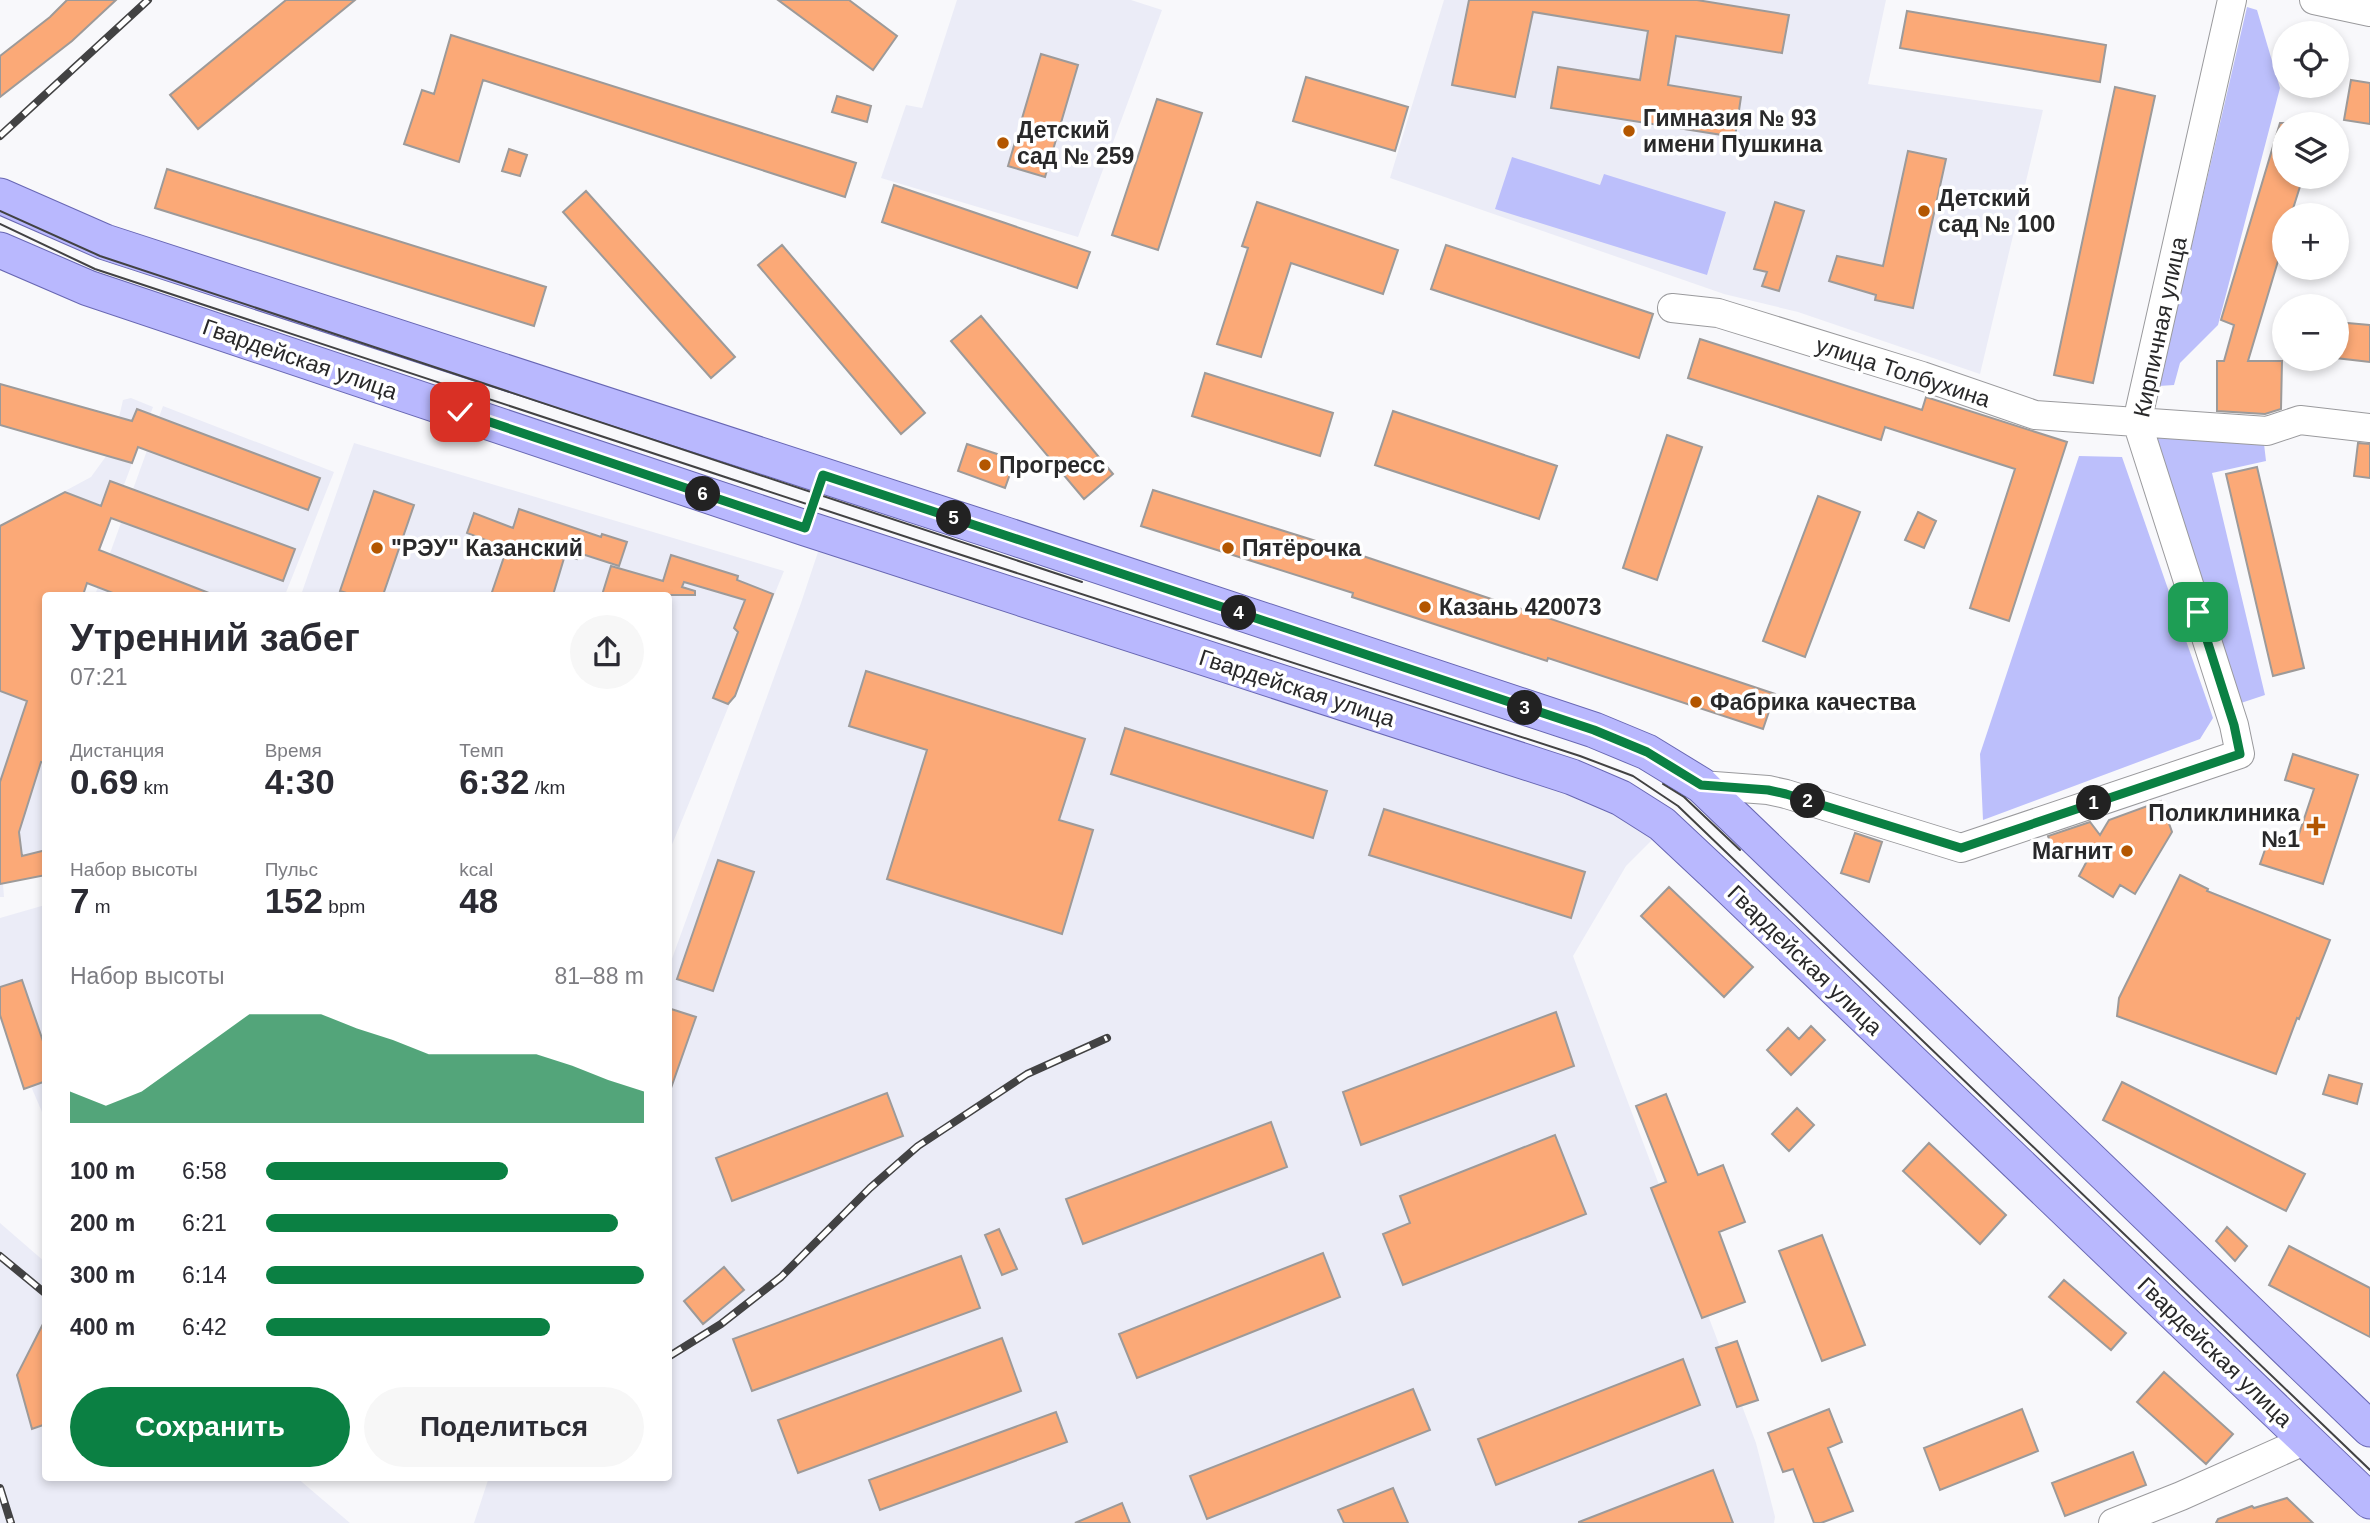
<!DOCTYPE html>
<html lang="ru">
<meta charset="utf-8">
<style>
body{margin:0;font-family:Arial,sans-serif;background:#f7f7f7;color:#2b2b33;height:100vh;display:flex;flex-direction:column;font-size:26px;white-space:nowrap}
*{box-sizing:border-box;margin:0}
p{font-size:23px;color:#7c7c81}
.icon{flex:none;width:38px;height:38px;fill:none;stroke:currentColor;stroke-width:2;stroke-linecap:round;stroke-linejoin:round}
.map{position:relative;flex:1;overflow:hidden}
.side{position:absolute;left:42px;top:592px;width:630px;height:889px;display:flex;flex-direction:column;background:#fff;border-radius:7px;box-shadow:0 4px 10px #0003}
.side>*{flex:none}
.tools{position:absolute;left:2272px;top:21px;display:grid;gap:14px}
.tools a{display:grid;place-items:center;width:77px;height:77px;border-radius:50%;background:#fff;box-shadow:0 4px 10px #0003;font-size:35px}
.pin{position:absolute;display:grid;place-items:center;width:60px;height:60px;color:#fff;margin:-30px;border-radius:14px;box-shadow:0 4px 10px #0006}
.km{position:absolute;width:35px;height:35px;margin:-18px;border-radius:50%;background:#222;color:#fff;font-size:19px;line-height:35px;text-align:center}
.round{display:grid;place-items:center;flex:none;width:74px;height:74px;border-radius:37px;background:#f7f7f7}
.summary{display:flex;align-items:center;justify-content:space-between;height:119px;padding:0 28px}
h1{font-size:38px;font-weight:800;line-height:52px}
.stats{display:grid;grid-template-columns:repeat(3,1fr);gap:10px;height:119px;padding:7px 28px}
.stats div{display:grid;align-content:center}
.stats b{font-size:35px;font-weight:800}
.stats small{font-size:19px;font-weight:400}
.stats p{font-size:19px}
.chart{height:196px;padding:14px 28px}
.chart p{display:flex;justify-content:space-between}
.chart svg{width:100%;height:126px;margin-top:7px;fill:#0b8043;opacity:.7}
.action{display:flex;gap:14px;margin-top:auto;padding:14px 28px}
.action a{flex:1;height:80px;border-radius:42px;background:#0b8043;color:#fff;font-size:28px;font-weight:800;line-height:80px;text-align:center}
.action a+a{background:#f7f7f7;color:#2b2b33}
ul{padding:0 28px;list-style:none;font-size:23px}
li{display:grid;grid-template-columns:112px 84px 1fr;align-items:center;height:52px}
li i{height:18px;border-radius:9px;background:#0b8043}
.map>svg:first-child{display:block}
.built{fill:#ebecf7}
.green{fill:#bcbffb}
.building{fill:#fba977;stroke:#9d9a99;stroke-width:2}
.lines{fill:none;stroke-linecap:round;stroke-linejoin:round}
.minor-casing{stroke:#9a9a9d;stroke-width:30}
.major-casing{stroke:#6867b3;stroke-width:37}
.minor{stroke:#fff;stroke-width:28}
.major{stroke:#b9b8fe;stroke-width:35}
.tram{stroke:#424243;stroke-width:2}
.rail-casing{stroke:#424243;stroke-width:8}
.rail{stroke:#fff;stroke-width:5;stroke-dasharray:16;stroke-linecap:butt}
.route-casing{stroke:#fff;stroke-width:14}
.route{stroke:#0b8043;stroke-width:9}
.poi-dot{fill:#b35600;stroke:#fff;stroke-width:2.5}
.labels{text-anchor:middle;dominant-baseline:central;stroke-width:7;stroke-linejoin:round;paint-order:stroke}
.poi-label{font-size:23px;font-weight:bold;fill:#29292a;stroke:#fff;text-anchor:start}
.street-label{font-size:23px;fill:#29292a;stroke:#fff}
</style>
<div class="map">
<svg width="2370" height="1523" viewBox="0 0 2370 1523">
<rect width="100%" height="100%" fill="#f8f8fb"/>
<path class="built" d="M957 0H1131L1162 10 1078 237 881 178 906 105 922 108Z
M1444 0H1886L1868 84 2043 110 1980 374 1798 312 1724 294 1390 178Z
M131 398 153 407 83 595H46L45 875 3 884 4 897H0V526L91 477 112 448 123 400Z
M163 406 334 472 285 595H95Z
M354 443 784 571 669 852 668 595H301Z
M820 546 1619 810 1657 835 1626 866 1573 956 1756 1443 1775 1517 1774 1523H474L489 1477H668L669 967 801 603Z
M45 905V1119L0 1014V918Z
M0 1223 45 1262 46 1477H296L350 1523H0Z"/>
<path class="green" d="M2247 7 2257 10 2280 88 2218 325 2180 363 2174 385 2159 386Z
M1512 157 1600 185 1604 174 1726 212 1707 275 1495 209Z
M2150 427 2263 435 2266 461 2212 473 2265 695 2241 703Z
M2079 456 2122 457 2213 718 2200 739 1983 820 1980 754Z"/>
<path class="building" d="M67 0H116L72 41 0 97V56L50 17Z
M286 0H355L198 129 170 95Z
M778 0H849L897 36 873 70Z
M1469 0H1697L1789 15 1782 53 1676 36 1668 85 1741 97 1735 137 1551 108 1558 67 1640 80 1648 31 1533 12 1515 97 1452 85Z
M1907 11 2106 45 2100 82 1900 48Z
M451 35 856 163 845 197 483 80 459 162 404 144 422 90 434 94Z
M1041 54 1078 65 1045 177 1008 166Z
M1306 77 1408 107 1395 151 1293 121Z
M2351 80 2370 83V124L2344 120Z
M2115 87 2155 96 2093 383 2054 375Z
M837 96 871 106 867 122 832 112Z
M1157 99 1202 113 1158 250 1112 235Z
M2280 123H2284V177H2303L2291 215H2284V241L2248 361H2282L2281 409 2265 414 2217 411V361H2224L2234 325 2221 320Z
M509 149 527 155 520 176 502 171Z
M1908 151 1946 159 1913 308 1875 300 1876 295 1829 281 1837 256 1883 266Z
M167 169 546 287 534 326 155 208Z
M894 185 1090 252 1077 288 882 222Z
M586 191 735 357 711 378 563 212Z
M1257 202 1398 250 1383 294 1291 263 1261 357 1217 344 1248 248 1242 246Z
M1775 202 1804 211 1779 291 1762 286 1767 272 1754 269Z
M782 245 925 413 901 434 758 265Z
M1446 245 1653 314 1639 358 1431 289Z
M981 316 1113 474 1084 499 951 341Z
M2336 322 2370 325V362L2336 358Z
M1700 339 1922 410 1926 397 2067 442 2009 621 1970 608 2015 469 1885 427 1881 440 1688 378Z
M1205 373 1333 413 1320 456 1192 416Z
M0 384 132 421 137 409 320 478 308 510 138 447 132 463 0 425Z
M1393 411 1557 466 1539 519 1375 465Z
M1667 435 1702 447 1657 580 1623 568Z
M2358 443 2370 444V478L2354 476Z
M967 444 1015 460 1005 488 958 471Z
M2257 467 2304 668 2273 676 2226 474Z
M110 481 295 549 283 581 111 518 99 550 214 595H118L87 583 83 595H46V763L41 762 19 832 22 856 46 850V875L0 884V782L27 701 0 691V526L65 492 101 506Z
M1153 490 1348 551 1775 694 1763 729 1548 658 1547 661 1352 597 1353 593 1141 526Z
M374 491 414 505 383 595H353L340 591Z
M1818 496 1860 512 1805 657 1763 641Z
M519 509 601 537 602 534 627 542 619 566 579 553 577 559 565 555 553 595H491L507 548 467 533 474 513 513 528Z
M1918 512 1936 521 1924 548 1905 540Z
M671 555 738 576 737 580 773 594 735 696 728 704 713 698 738 632 734 628 745 600 684 582 682 587 695 591V595H602L611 566 663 581Z
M866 671 1085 739 1059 820 1093 830 1062 934 887 879 927 750 849 726Z
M1125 728 1327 791 1313 838 1111 774Z
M2293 754 2358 775 2323 884 2260 864 2268 841 2294 849 2314 789 2285 780Z
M2161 801 2172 832 2135 894 2120 885 2113 897 2079 876 2088 859 2057 860 2048 836 2090 822 2100 835 2109 820Z
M1384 809 1585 872 1571 918 1369 855Z
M1855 833 1882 842 1869 882 1841 873Z
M718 860 754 872 713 991 677 979Z
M2180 875 2208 889 2207 891 2330 940 2299 1019 2297 1018 2276 1074 2117 1016 2119 998Z
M1669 887 1753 967 1724 997 1641 916Z
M22 980 46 1050V1081L24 1089 0 1015V987Z
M668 1008 696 1017 671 1088H668Z
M1556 1012 1574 1066 1361 1145 1343 1092Z
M1811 1026 1825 1040 1791 1075 1767 1050 1788 1028 1799 1039Z
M2329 1075 2362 1084 2357 1104 2323 1094Z
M2122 1082 2305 1174 2286 1211 2103 1120Z
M887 1093 903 1136 732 1201 716 1158Z
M1666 1094 1698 1175 1723 1165 1745 1222 1719 1232 1745 1302 1702 1318 1651 1188 1666 1182 1636 1106Z
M1797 1108 1814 1125 1789 1151 1772 1134Z
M1271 1122 1287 1167 1083 1244 1066 1199Z
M1555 1135 1586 1214 1403 1285 1383 1234 1410 1223 1400 1196Z
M1929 1143 2006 1215 1980 1244 1903 1171Z
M2227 1227 2247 1246 2235 1261 2216 1241Z
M999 1229 1017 1269 1002 1275 985 1235Z
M1822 1235 1865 1345 1822 1361 1779 1251Z
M2289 1246 2370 1288V1337L2269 1285Z
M1323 1253 1340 1297 1137 1378 1119 1334Z
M961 1256 980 1308 752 1391 733 1339Z
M724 1267 744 1290 703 1324 684 1301Z
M2064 1280 2126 1333 2111 1350 2049 1297Z
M46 1318V1424L32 1429 17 1375Z
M1002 1338 1021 1391 798 1473 778 1420Z
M1737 1341 1758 1400 1737 1407 1716 1348Z
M1683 1359 1700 1405 1496 1485 1478 1439Z
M2164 1372 2233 1434 2206 1464 2137 1402Z
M1413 1389 1430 1430 1207 1519 1190 1476Z
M1829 1409 1842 1442 1828 1448 1853 1511 1821 1523H1814L1793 1469 1783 1472 1768 1433Z
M2022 1409 2038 1451 1940 1490 1924 1448Z
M1056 1412 1067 1442 880 1510 869 1480Z
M2133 1452 2146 1485 2065 1516 2052 1483Z
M1713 1470 1733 1523H1579V1522Z
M1393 1488 1408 1523H1344L1338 1510Z
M2287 1498 2313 1523H2216L2218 1519 2252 1506 2254 1508Z
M1122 1503 1130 1523H1075Z"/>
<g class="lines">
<g class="minor-casing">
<path id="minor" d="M2314 0 2370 12
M1672 308 1718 313 1922 376 2035 415 2267 431 2300 420 2370 428
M1701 785 1768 790 1786 794 1961 848 2240 754 2234 725 2137 422 2232 0
M2113 1523 2181 1496 2306 1440"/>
</g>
<g class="major-casing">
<path id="major" d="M0 196 105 242 1006 535 1594 730 1647 752 1701 785 2370 1429
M0 250 88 288 805 528 1572 777 1621 798 1662 824 1725 883 2370 1501"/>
</g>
<use href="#minor" class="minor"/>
<use href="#major" class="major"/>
<path class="tram" d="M0 211 100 256 1082 582
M0 224 95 269 946 550 1580 756 1633 776 1678 806 2370 1470
M1663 784 1684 797 1740 850"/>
<g class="rail-casing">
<path id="rail" d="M0 136 148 0
M0 1256 46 1294
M668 1357 721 1324 781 1277 870 1188 918 1146 1027 1074 1107 1038
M0 1488 11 1523"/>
</g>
<use href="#rail" class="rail"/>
</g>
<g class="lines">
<g class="route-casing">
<path id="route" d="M460 412 805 528 823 475 1594 730 1647 752 1701 785 1768 790 1786 794 1961 848 2240 754 2234 725 2198 612"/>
</g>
<use href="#route" class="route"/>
</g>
<g class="poi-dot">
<circle cx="1629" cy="131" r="7"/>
<circle cx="1003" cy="143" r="7"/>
<circle cx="1924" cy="211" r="7"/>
<circle cx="985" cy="465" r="7"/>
<circle cx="377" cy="548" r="7"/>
<circle cx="1228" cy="548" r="7"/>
<circle cx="1425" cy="607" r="7"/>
<circle cx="1696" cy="702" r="7"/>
<path d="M2312.5 815.5h7v7h7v7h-7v7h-7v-7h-7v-7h7z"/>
<circle cx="2127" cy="851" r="7"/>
</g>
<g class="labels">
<g class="poi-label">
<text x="1643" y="118">Гимназия № 93<tspan x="1643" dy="26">имени Пушкина</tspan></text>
<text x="1017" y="130">Детский<tspan x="1017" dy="26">сад № 259</tspan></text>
<text x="1938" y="198">Детский<tspan x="1938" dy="26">сад № 100</tspan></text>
<text x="999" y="465">Прогресс</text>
<text x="391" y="548">"РЭУ" Казанский</text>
<text x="1242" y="548">Пятёрочка</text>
<text x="1439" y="607">Казань 420073</text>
<text x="1710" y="702">Фабрика качества</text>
<text x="2300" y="813" text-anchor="end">Поликлиника<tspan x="2300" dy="26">№1</tspan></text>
<text x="2113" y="851" text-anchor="end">Магнит</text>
</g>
<g class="street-label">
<text transform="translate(2160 327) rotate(-78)">Кирпичная улица</text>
<text transform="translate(300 359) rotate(19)">Гвардейская улица</text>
<text transform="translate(1903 372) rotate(18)">улица Толбухина</text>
<text transform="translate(1297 688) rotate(18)">Гвардейская улица</text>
<text transform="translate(1805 960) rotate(44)">Гвардейская улица</text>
<text transform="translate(2215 1352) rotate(44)">Гвардейская улица</text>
</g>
</g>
</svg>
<div class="tools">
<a><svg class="icon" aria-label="locate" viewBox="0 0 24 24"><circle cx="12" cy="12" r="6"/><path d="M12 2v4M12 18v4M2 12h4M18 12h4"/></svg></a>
<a><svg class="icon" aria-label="layers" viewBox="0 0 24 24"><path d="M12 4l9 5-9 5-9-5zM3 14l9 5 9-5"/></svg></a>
<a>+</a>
<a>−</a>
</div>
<div class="pin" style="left:2198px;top:612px;background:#1e9e55"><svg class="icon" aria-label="arrive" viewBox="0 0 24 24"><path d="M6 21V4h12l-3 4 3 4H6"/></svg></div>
<div class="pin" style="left:460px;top:412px;background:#d93025"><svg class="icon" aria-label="check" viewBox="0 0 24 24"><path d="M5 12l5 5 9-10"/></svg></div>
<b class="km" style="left:2094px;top:803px">1</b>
<b class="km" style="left:1808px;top:801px">2</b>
<b class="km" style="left:1525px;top:708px">3</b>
<b class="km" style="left:1239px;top:613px">4</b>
<b class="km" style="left:954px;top:518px">5</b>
<b class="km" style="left:703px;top:494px">6</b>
<section class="side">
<div class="summary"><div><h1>Утренний забег</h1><p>07:21</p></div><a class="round"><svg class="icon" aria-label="share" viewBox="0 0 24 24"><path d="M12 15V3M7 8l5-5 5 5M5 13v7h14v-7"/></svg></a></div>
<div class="stats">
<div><p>Дистанция</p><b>0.69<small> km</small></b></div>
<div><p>Время</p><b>4:30</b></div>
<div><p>Темп</p><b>6:32<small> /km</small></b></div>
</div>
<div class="stats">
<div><p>Набор высоты</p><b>7<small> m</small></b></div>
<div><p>Пульс</p><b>152<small> bpm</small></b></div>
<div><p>kcal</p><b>48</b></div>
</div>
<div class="chart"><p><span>Набор высоты</span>81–88 m</p>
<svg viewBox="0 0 160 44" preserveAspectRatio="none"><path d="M0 44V33L10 38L20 33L30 24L40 15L50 6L60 6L70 6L80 11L90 15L100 20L110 20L120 20L130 20L140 24L150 29L160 33V44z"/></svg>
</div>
<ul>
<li><b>100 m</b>6:58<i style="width:64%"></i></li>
<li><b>200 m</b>6:21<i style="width:93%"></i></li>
<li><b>300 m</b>6:14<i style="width:100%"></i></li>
<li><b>400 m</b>6:42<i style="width:75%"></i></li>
</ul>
<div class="action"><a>Сохранить</a><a>Поделиться</a></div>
</section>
</div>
